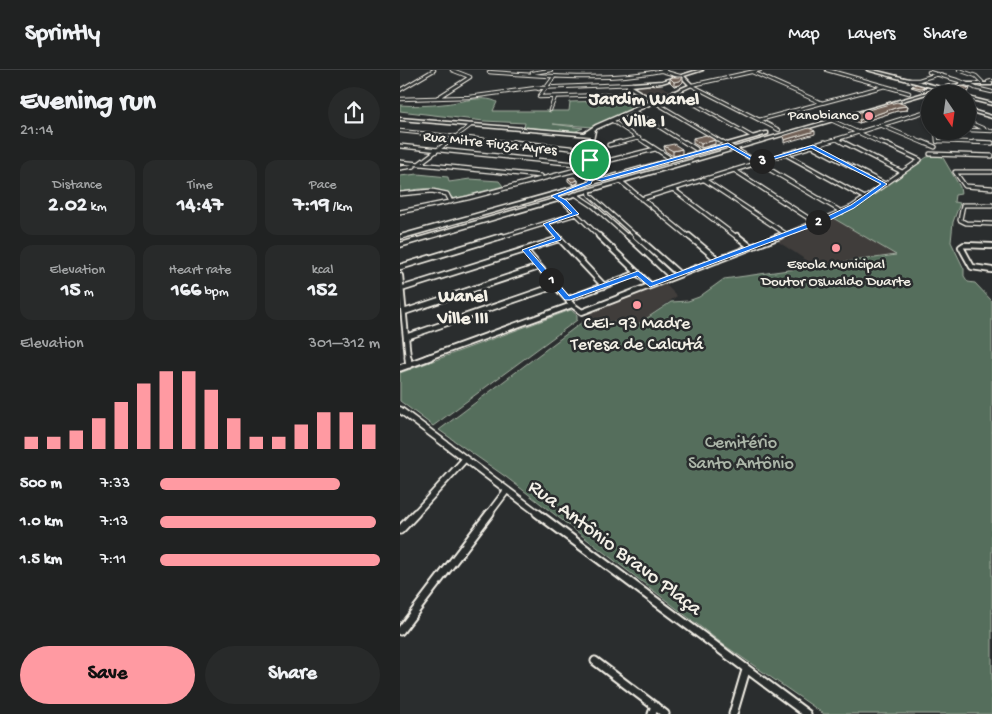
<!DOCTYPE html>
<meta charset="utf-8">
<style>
body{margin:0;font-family:"Gochi Hand",sans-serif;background:#282a2a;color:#f1f3f6;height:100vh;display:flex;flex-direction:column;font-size:19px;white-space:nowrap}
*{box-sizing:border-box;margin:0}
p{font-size:16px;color:#a2a4a5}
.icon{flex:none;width:28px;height:28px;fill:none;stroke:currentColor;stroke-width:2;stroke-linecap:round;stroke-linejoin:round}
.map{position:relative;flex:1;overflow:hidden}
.panel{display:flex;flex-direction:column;background:#202222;width:400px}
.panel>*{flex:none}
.needle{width:32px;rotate:167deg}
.fabs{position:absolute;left:521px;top:15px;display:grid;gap:10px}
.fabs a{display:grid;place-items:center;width:55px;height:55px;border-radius:50%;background:#202222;box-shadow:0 1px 4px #0004,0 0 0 1px #3d3f40;font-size:25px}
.pin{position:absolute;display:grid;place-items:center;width:42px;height:42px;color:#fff;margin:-21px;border:2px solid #fff;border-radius:50%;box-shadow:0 1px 5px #0007}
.km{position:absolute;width:25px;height:25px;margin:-12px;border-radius:50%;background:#222;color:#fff;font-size:14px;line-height:25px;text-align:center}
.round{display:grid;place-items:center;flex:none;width:52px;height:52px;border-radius:26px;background:#282a2a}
.headline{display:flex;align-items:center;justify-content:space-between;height:85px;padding:0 20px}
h1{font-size:28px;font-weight:700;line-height:38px}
.stats{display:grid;grid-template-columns:repeat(3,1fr);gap:8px;height:85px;padding:5px 20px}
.stats div{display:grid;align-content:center;border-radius:12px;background:#282a2a;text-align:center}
.stats b{font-size:21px;font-weight:700}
.stats small{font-size:14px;font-weight:400}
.stats p{font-size:14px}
.chart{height:140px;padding:10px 20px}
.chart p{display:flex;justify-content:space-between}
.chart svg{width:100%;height:90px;margin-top:5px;stroke:#ff9aa2;stroke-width:6}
.action{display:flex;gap:10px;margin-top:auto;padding:10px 20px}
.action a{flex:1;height:58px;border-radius:30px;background:#ff9aa2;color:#111;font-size:20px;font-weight:700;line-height:58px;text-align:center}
.action a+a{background:#282a2a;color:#f1f3f6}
ul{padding:0 20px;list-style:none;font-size:16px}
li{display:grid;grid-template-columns:80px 60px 1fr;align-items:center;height:38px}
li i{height:12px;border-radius:6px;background:#ff9aa2}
header{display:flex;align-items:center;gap:30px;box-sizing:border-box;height:70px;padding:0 25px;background:#202222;border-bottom:1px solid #3d3f40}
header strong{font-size:24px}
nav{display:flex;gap:28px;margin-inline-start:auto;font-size:18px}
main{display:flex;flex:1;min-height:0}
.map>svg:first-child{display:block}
.built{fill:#3f3c3a}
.green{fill:#556e5b;stroke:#a4b0a2}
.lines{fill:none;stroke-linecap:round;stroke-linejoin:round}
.street-far4-casing{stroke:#f4f1e8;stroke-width:4.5}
.street-far3-casing{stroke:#f4f1e8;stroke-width:5.5}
.street-far2-casing{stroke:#f4f1e8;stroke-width:8}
.street-far1-casing{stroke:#f4f1e8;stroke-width:9}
.street-casing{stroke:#f4f1e8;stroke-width:11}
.secondary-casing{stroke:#f4f1e8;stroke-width:3}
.street-far4{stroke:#2a2d2e;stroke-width:2.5}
.street-far3{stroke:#2a2d2e;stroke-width:3}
.street-far2{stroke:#2a2d2e;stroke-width:4.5}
.street-far1{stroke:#2a2d2e;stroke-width:5.5}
.street{stroke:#2a2d2e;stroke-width:7}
.secondary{fill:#2a2d2e;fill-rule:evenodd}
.wall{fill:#60534a;stroke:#f4f1e8}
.shaded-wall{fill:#4e433c;stroke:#f4f1e8}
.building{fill:#706056;stroke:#f4f1e8}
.route{fill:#1a73e8;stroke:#fff;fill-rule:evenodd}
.poi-dot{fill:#ff9aa2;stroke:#2a2d2e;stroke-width:2}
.labels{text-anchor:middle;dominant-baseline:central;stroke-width:5;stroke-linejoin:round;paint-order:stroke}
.far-poi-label{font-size:15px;fill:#f4f1e8;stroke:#2a2d2e;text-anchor:end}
.far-street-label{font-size:15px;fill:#f4f1e8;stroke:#2a2d2e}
.poi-label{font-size:18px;fill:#f4f1e8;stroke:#2a2d2e}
.park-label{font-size:18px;fill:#acb6a9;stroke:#2a2d2e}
.far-district-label{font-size:19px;font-weight:bold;fill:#f4f1e8;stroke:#2a2d2e}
.neighbourhood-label{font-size:19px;font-weight:bold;fill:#f4f1e8;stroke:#2a2d2e}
.near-street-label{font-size:21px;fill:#f4f1e8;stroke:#2a2d2e}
</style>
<header>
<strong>Sprintly</strong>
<nav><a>Map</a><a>Layers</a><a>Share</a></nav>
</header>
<main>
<section class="panel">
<div class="headline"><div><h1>Evening run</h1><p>21:14</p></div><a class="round"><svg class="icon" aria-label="share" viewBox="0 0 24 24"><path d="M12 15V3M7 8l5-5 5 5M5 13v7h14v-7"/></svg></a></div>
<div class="stats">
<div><p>Distance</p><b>2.02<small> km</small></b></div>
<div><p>Time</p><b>14:47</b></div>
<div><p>Pace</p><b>7:19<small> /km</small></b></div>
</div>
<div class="stats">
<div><p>Elevation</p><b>15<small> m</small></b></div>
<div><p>Heart rate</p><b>166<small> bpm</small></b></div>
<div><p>kcal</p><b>152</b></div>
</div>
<div class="chart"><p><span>Elevation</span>301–312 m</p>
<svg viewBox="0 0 160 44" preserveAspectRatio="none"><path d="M5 44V38M15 44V38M25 44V35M35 44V29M45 44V21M55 44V12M65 44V6M75 44V6M85 44V15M95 44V29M105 44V38M115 44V38M125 44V32M135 44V26M145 44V26M155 44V32"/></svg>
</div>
<ul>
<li><b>500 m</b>7:33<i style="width:82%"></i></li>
<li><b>1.0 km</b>7:13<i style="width:98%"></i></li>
<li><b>1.5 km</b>7:11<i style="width:100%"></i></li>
</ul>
<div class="action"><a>Save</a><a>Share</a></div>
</section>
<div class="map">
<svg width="592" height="644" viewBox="0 0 592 644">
<rect width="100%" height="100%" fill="#2a2d2e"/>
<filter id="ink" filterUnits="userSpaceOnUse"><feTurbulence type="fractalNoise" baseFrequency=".02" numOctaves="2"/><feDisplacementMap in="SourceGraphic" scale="10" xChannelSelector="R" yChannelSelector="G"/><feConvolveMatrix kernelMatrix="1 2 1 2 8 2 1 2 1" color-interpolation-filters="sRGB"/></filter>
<g filter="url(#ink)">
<path class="built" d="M258 14 271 21 253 28 232 17 234 15Z
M433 148 497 185 415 196 377 171Z
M266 215 277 226 238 254 185 250 188 244 199 238 252 217Z"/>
<path class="green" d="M234 25H239L247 31 193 57 153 54 183 58 174 62 124 57 125 53 84 51 0 41V35C14 36 30 36 43 34 59 33 82 24 97 32L93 41H169L170 32 235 30Z
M534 86H542L560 117 561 124 555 125 554 132 560 133 553 152 551 172 564 199V206L568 212 575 213 592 231V644H424L324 575 106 407 39 360 185 250 238 254 271 232 288 231 299 227 324 209 496 185 433 148 452 139 527 87Z
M18 104 48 107 49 112 70 109 99 111 103 116 54 129C39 114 19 119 0 122V106Z
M171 240 177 245V250L33 356 0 331V303Z"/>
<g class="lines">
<g class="street-far4-casing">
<path id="street-far4" d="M427 0 509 23
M559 0 576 6 582 12
M262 1 283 7
M89 2C146 6 209 12 265 0
M352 2 422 33
M529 2 560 11 578 19
M132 3 151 0
M154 7 139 27 241 24
M507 10H519L538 4
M588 12 592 11
M291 15 379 60
M292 15 360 0
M575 18 592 22
M139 19 136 18 233 14
M0 20 34 0
M273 22 353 67
M37 28 70 7 52 0
M0 29 69 27 136 18
M253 31 325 74
M150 40 155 27
M232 40 287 74
M420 48 431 50 483 74
M211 50 247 74
M359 50 485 16
M568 52 587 60
M480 55 526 74
M568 60 592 61
M0 61 125 74
M536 61 537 72
M436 69 445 74
M537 71 592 73
M46 74 71 55
M215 74 239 68
M421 74 530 40"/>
</g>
<g class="street-far3-casing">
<path id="street-far3" d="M113 72 189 80
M245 72 268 87
M285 72 296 79
M323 72 442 142
M443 72 502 102
M523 72 535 77
M574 72 592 73
M209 75 220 72
M0 76 186 95
M412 76 485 114
M385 84 465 128
M530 84 592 86
M211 90 255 79
M0 92 141 106
M20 93 48 72
M0 98 14 96
M334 100 416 153
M592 102H555L565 116 592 118
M303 109 386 164
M220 111 290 168
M273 119 338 168
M189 120 190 125 238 168
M0 124 32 121 47 124 51 132
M175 124 193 136 229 168
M241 129 425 72
M164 132 201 168
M592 135H563L560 150 566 153 592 154
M0 142 68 128 191 96
M145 154 158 168
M98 168 176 144
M377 168 452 137 520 90 481 72"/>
</g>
<g class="street-far2-casing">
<path id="street-far2" d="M157 166 204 216
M199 166 250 215
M228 166 272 207
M236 166 279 204
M289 166 318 190
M337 166 351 177
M592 176 564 175 561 177 572 197 592 200
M125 180 172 235 182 242 380 166
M0 197 102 166
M0 206 8 288
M1 219 159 169
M168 229 238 203
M4 242 139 197
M6 267 155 216
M26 288 172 235"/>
</g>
<g class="street-far1-casing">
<path id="street-far1" d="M8 287 9 295
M0 298 30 287
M0 340 139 444
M15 444 65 389
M89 444 107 420"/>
</g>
<g class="street-casing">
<path id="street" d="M137 443 407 644
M0 460 16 443
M0 561 90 443
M195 591 265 644
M252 644 255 636
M333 644 346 600"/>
</g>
<g class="secondary-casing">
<path id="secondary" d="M298 0H303L284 6 292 14V16L194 60 195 61 191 80 194 106 192 111 366 62H368V64L0 169V165L187 113 190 106 187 80 190 66 0 50V48L184 63 196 55 251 31 227 17V15L233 13 262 11ZM281 7 289 15 254 30 231 16 262 13Z
M467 0H473L541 17 567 13H592V15H567L547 18 0 177V173L538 19Z
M568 27 592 33V35L568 29Z
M568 39 592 46V48L568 41Z"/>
</g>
<use href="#street-far4" class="street-far4"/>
<use href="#street-far3" class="street-far3"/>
<use href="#street-far2" class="street-far2"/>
<use href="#street-far1" class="street-far1"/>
<use href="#street" class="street"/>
<use href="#secondary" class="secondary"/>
</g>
<path class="wall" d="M270 8 283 12 280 15 274 16 270 12Z
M512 16 526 17V18L521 20 511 17Z
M558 17 569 21 563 24 557 20Z
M508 36 507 40 497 41 459 53 449 49V45Z
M293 68 315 74 301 78 293 73Z
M264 76 282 84 273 86 265 81Z
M168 108 178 110V113L173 115 168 111Z"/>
<path class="shaded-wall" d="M283 7V12L280 15 274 16V12Z
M570 18 569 21 564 24 565 20Z
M508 36 507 40 497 41 459 53 460 50 498 37Z
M415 61V64L384 73V70Z
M315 70V74L301 78V74Z
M282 79V84L273 86V81Z
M178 110V113L173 115 172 112Z"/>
<path class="building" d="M273 7H283L280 11 274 12 270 8Z
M516 14 526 17 521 18 512 16Z
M561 16 570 18 565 20 558 17Z
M549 21 561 23 548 24 544 23Z
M497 32 508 36 498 37 460 50 449 45Z
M409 58 415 61 384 70 383 66Z
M306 65 315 70 301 74 293 68Z
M274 74 282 79 273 81 264 76Z
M174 107 178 110 172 112 168 108Z"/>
</g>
<path class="route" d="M328 73 359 91 413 75 487 114 454 138 430 150 250 217 237 206 170 230H165L122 180 155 168 143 154 172 143 162 133 151 126 187 112 189 101H173L175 93 192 89 195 107 200 108ZM327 76 359 94 411 78 481 114 451 135 426 147 252 212 238 201 169 226 129 180 161 170V168L149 154 179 144 166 130 158 126 191 114 193 109 202 111ZM188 94 189 98H180V95Z"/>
<g class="poi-dot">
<circle cx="469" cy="46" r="5"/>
<circle cx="436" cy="178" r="5"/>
<circle cx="237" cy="235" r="5"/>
</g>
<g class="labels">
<g class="far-poi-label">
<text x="459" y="46">Panobianco</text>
<text x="436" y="195" text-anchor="middle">Escola Municipal<tspan x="436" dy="17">Doutor Oswaldo Duarte</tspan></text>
</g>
<g class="far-street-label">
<text transform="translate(90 74) rotate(6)">Rua Mitre Fiuza Ayres</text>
</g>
<g class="poi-label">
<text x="237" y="254">CEI- 93 Madre<tspan x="237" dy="21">Teresa de Calcutá</tspan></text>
</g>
<g class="park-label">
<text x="341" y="373">Cemitério<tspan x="341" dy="21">Santo Antônio</tspan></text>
</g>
<g class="far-district-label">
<text x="244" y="30">Jardim Wanel<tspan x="244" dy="22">Ville I</tspan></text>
</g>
<g class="neighbourhood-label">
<text x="63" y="227">Wanel<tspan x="63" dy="22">Ville III</tspan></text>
</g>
<g class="near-street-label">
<text transform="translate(214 479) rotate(37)">Rua Antônio Bravo Plaça</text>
</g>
</g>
</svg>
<div class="fabs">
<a><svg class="needle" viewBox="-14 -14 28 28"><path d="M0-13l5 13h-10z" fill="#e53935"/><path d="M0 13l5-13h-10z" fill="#a2a4a5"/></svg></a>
</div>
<div class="pin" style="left:190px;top:90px;background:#1e9e55"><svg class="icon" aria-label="arrive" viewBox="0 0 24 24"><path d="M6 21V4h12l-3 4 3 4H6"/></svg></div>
<b class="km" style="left:151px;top:210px">1</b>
<b class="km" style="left:418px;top:152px">2</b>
<b class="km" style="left:362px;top:91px">3</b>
</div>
</main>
